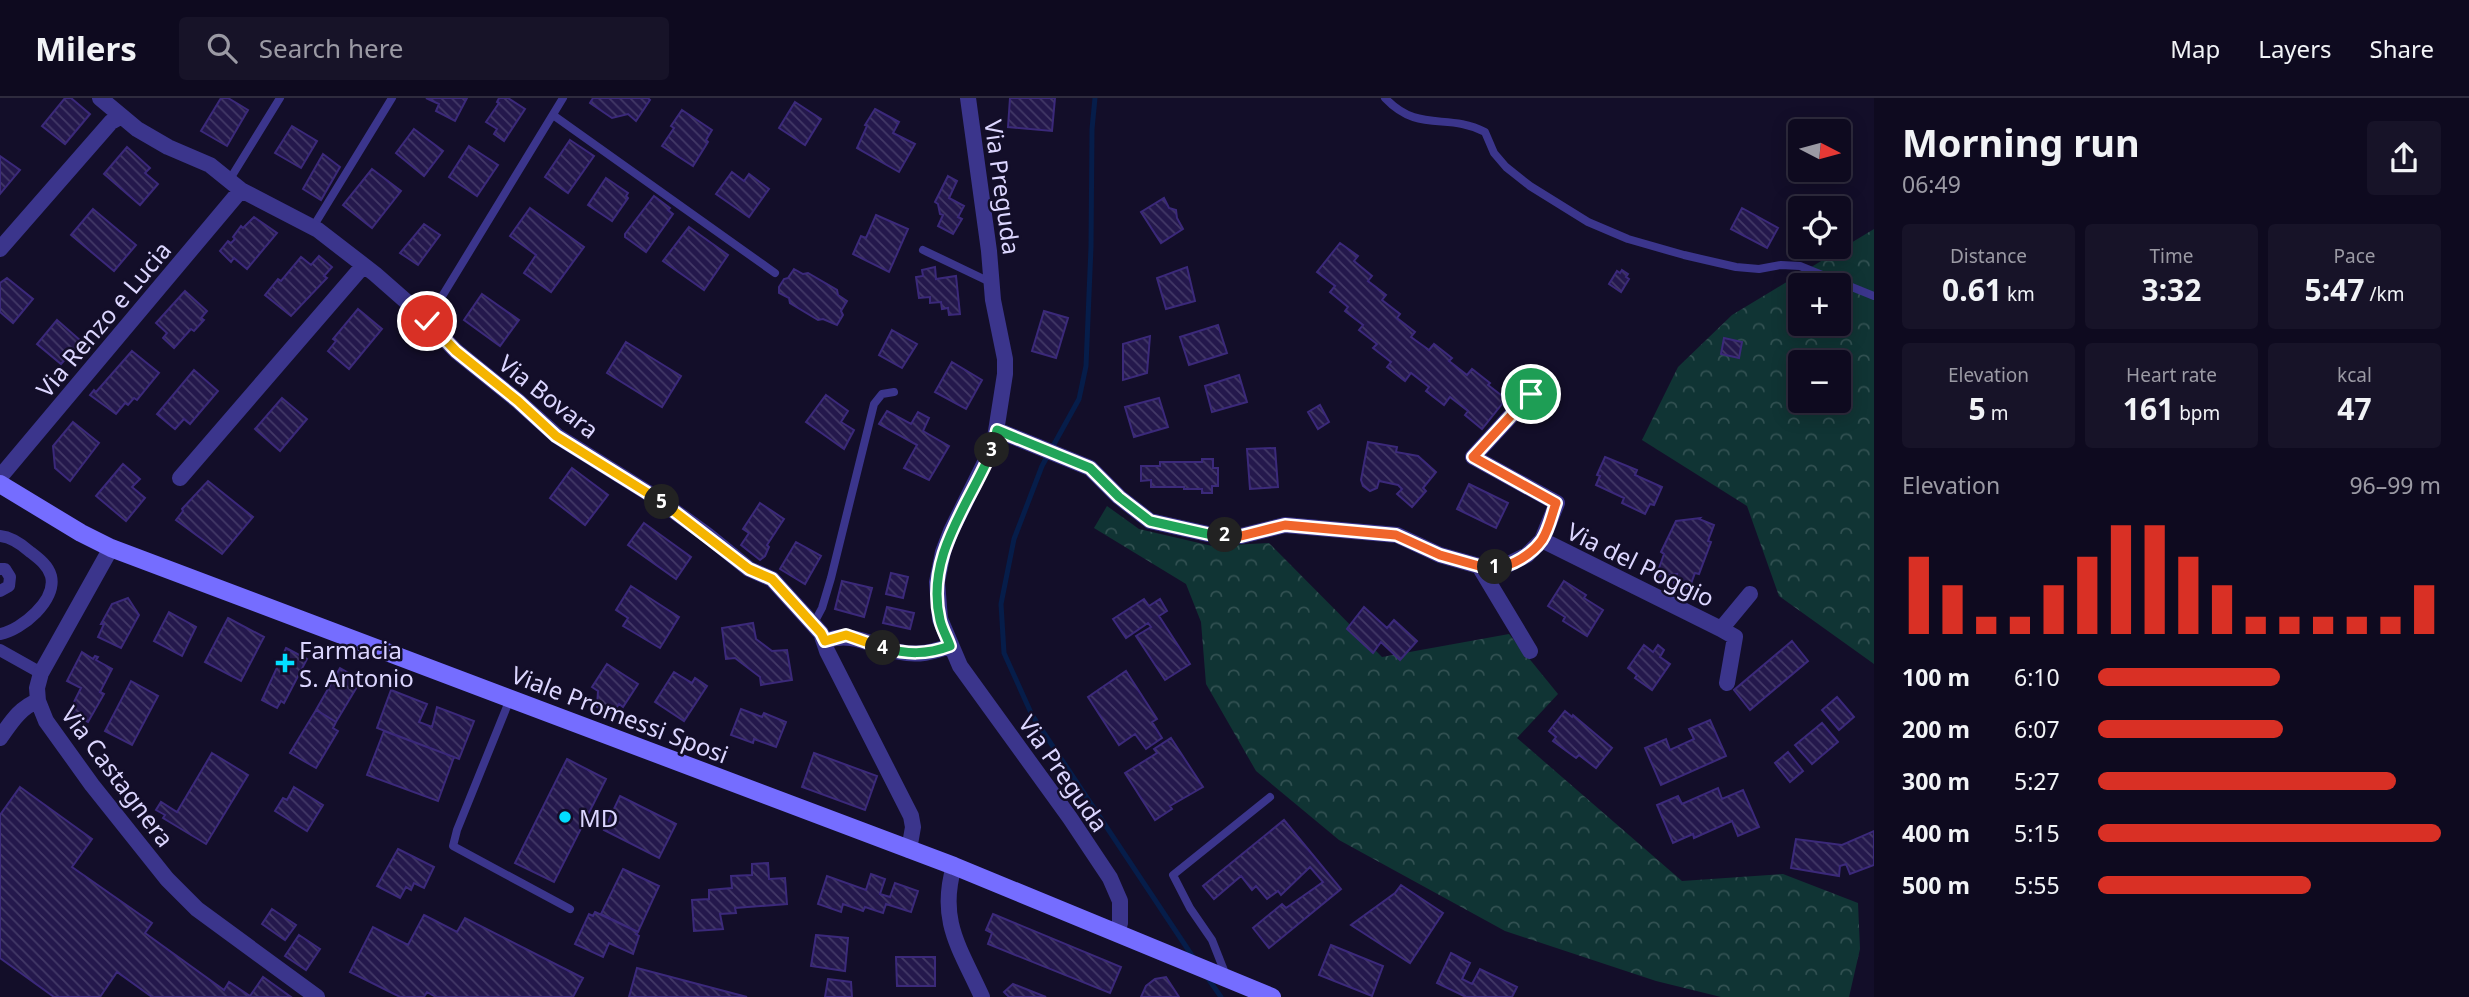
<!DOCTYPE html>
<meta charset="utf-8">
<style>
body{margin:0;font-family:"Noto Sans",sans-serif;background:#171328;color:#f1f3f6;height:100vh;display:flex;flex-direction:column;font-size:26px;white-space:nowrap}
*{box-sizing:border-box;margin:0}
p{font-size:23px;color:#9b9aa4}
.icon{flex:none;width:38px;height:38px;fill:none;stroke:currentColor;stroke-width:2;stroke-linecap:round;stroke-linejoin:round}
.map{position:relative;flex:1;overflow:hidden}
.side{display:flex;flex-direction:column;background:#0e0a1f;width:595px}
.side>*{flex:none}
.needle{width:46px;rotate:96deg}
.fabs{position:absolute;left:1788px;top:21px;display:grid;gap:14px}
.fabs a{display:grid;place-items:center;width:63px;height:63px;border-radius:7px;background:#0e0a1f;box-shadow:0 4px 18px #0003,0 0 0 2px #2e2b3d;font-size:35px}
.pin{position:absolute;display:grid;place-items:center;width:60px;height:60px;color:#fff;margin:-30px;border:4px solid #fff;border-radius:50%;box-shadow:0 2px 7px #0007}
.km{position:absolute;width:35px;height:35px;margin:-18px;border-radius:50%;background:#222;color:#fff;font-size:19px;line-height:35px;text-align:center}
.round{display:grid;place-items:center;flex:none;width:74px;height:74px;border-radius:7px;background:#171328}
.summary{display:flex;align-items:center;justify-content:space-between;height:119px;padding:0 28px}
h1{font-size:38px;font-weight:700;line-height:52px}
.metrics{display:grid;grid-template-columns:repeat(3,1fr);gap:10px;height:119px;padding:7px 28px}
.metrics div{display:grid;align-content:center;border-radius:7px;background:#171328;text-align:center}
.metrics b{font-size:30px;font-weight:700}
.metrics small{font-size:19px;font-weight:400}
.metrics p{font-size:19px}
.chart{height:196px;padding:14px 28px}
.chart p{display:flex;justify-content:space-between}
.chart svg{width:100%;height:126px;margin-top:7px;stroke:#d93025;stroke-width:6}
ul{padding:0 28px;list-style:none;font-size:23px}
li{display:grid;grid-template-columns:112px 84px 1fr;align-items:center;height:52px}
li i{height:18px;border-radius:9px;background:#d93025}
header{display:flex;align-items:center;gap:42px;box-sizing:border-box;height:98px;padding:0 35px;background:#0e0a1f;border-bottom:2px solid #2e2b3d}
header strong{font-size:33px}
nav{display:flex;gap:38px;margin-inline-start:auto;font-size:24px}
.search{width:490px;height:63px;background:#171328;display:flex;align-items:center;gap:18px;box-sizing:border-box;padding:0 24px;border-radius:7px;color:#9b9aa4;font-size:26px}
main{display:flex;flex:1;min-height:0}
.map>svg:first-child{display:block}
.forest{fill:url(#forest-crowns);fill-rule:evenodd}
.lines{fill:none;stroke-linecap:round;stroke-linejoin:round}
.stream{stroke:#061d4a;stroke-width:5}
.building{fill:url(#building-back-hatch);stroke:#3b297a;stroke-width:2}
.service{stroke:#3b358c;stroke-width:8}
.pedestrian{stroke:#3b358c;stroke-width:12}
.minor{stroke:#3b358c;stroke-width:16}
.secondary{stroke:#756dff;stroke-width:18}
.split-1-casing{stroke:#fff;stroke-width:14}
.split-2-casing{stroke:#fff;stroke-width:14}
.split-3-casing{stroke:#fff;stroke-width:14}
.split-4-casing{stroke:#fff;stroke-width:14}
.split-5-casing{stroke:#fff;stroke-width:14}
.split-6-casing{stroke:#fff;stroke-width:14}
.split-1{stroke:#f0652b;stroke-width:9}
.split-2{stroke:#f0652b;stroke-width:9}
.split-3{stroke:#22a559;stroke-width:9}
.split-4{stroke:#22a559;stroke-width:9}
.split-5{stroke:#f5b400;stroke-width:9}
.split-6{stroke:#f5b400;stroke-width:9}
.poi-dot{fill:#02deff;stroke:#130e29;stroke-width:2.5}
.labels{text-anchor:middle;dominant-baseline:central;stroke-width:5;stroke-linejoin:round;paint-order:stroke}
.street-label{font-size:24px;fill:#dcd6ff;stroke:#130e29}
.poi-label{font-size:24px;fill:#dcd6ff;stroke:#130e29;text-anchor:start}
</style>
<header>
<strong>Milers</strong>
<div class="search"><svg class="icon" aria-label="search" viewBox="0 0 24 24"><circle cx="10" cy="10" r="6"/><path d="M15 15l6 6"/></svg>Search here</div>
<nav><a>Map</a><a>Layers</a><a>Share</a></nav>
</header>
<main>
<div class="map">
<svg width="1874" height="899" viewBox="0 0 1874 899">
<defs>
<pattern id="forest-crowns" width="20" height="18" patternUnits="userSpaceOnUse" patternTransform="scale(1.75)"><rect width="20" height="18" fill="#103434"/><path d="M2 6a3 3 0 1 1 6 0M12 15a3 3 0 1 1 6 0" fill="none" stroke="#325152"/></pattern>
<pattern id="building-back-hatch" width="6" height="6" patternUnits="userSpaceOnUse" patternTransform="scale(1.75)"><rect width="6" height="6" fill="#24184c"/><path d="M-1 5l2 2M0 0l6 6M5-1l2 2" fill="none" stroke="#433967"/></pattern>
</defs>
<rect width="100%" height="100%" fill="#130e29"/>
<path class="forest" d="M1874 131V566L1779 498 1747 408 1642 342 1678 269 1732 217ZM1801 187H1839V226H1801ZM1801 264H1839V303H1801Z
M1107 408 1139 431 1212 448 1269 445 1382 559 1509 536 1558 596 1517 640 1682 783 1783 776 1858 805 1860 851 1849 899H1721L1656 883 1505 833 1339 742 1256 673 1206 586 1201 524 1186 486 1094 430Z"/>
<g class="lines">
<path class="stream" d="M1095 0 1092 31 1091 149 1086 268 1079 301 1042 368 1014 441 1001 506 1004 555 1032 617 1195 862
M1207 879 1221 899"/>
</g>
<path class="building" d="M65 0H71L90 16 65 46 42 28Z
M221 0H228L248 12 227 48 201 33Z
M426 0H467L455 23 436 13 439 6Z
M499 0H508L525 11 504 43 494 36 497 31 486 24 499 5 497 4Z
M593 0H648L650 2 636 23 628 16 612 20 590 5Z
M1010 0H1055L1052 33 1008 29Z
M795 4 821 21 805 47 779 30Z
M875 11 899 24 893 35 915 46 899 74 857 50 867 28 865 27Z
M682 12 712 32 706 42 708 44 693 68 662 48 674 30 671 28Z
M292 28 317 43 301 70 275 55Z
M414 31 443 53 424 78 396 55Z
M570 42 594 58 568 95 545 79Z
M469 48 498 67 477 98 449 79Z
M127 49 150 70 145 75 158 86 140 107 104 76Z
M323 56 340 69 321 102 303 91Z
M0 58 20 72 0 96Z
M372 71 401 93 372 130 343 107Z
M732 74 744 83 749 76 769 91 749 119 716 96Z
M948 78 957 83 949 100 964 108 958 119 962 121 953 136 938 128 943 117 940 116 938 106 935 104Z
M606 80 628 95 626 98 628 100 612 123 588 107Z
M654 98 670 110 668 112 673 116 646 154 625 139V136Z
M1164 100 1169 110 1176 112 1177 120 1183 131 1161 145 1141 114Z
M530 110 584 149 551 194 524 175 536 157 510 138Z
M1742 110 1778 130 1767 150 1731 131Z
M93 111 136 147 114 173 71 137Z
M876 117 908 131 889 174 853 156 861 138 866 140Z
M254 119 277 135 247 171 234 160 231 164 220 153 228 143 231 145 235 141 233 139 241 128 243 130Z
M424 126 440 137 418 167 400 155Z
M689 129 728 157 704 192 663 163Z
M1340 145 1358 158 1354 163 1372 178 1368 183 1386 197 1382 202 1400 216 1397 220 1415 234 1411 239 1429 252 1434 246 1452 260 1449 263 1467 277 1472 271 1490 285 1488 287 1506 301 1482 331 1465 317 1468 313 1450 299 1444 307 1426 293 1429 289 1411 275 1405 283 1387 269 1391 264 1373 250 1377 246 1359 232 1363 227 1345 213 1348 209 1330 194 1335 188 1317 174Z
M319 158 332 169 324 178 327 180 291 218 265 197 278 181 281 183 301 159 311 167Z
M935 169 936 181 956 178 960 216 949 217 948 210 942 211 941 204 930 205V199L919 200 916 179 923 178 922 172Z
M1187 169 1195 203 1166 211 1157 180Z
M794 171 803 176 808 175 837 192 838 197 847 203 841 213 843 217 837 227 823 221 818 222 790 205 789 200 779 195V189L784 181 788 180Z
M1622 172 1628 176 1626 179 1629 181 1621 194 1609 186 1617 173 1620 175Z
M7 180 33 201 13 225 0 214V185Z
M185 193 207 213 201 220 204 222 194 233 191 231 174 250 163 240 167 235 156 225Z
M482 196 519 222 500 248 464 222Z
M358 211 382 231 349 271 328 253 336 243 333 241Z
M1044 213 1068 220 1056 260 1032 253Z
M57 222 81 243 61 266 37 246Z
M1218 227 1227 255 1189 267 1180 239Z
M892 232 917 246 902 270 879 257Z
M1150 238 1147 275 1123 282V246Z
M1724 240 1742 244 1739 260 1721 256Z
M626 244 681 278 662 309 607 275Z
M132 253 159 275 137 302 134 300 128 307 125 305 116 316 90 297 94 292 96 294Z
M952 264 982 282 966 311 935 294Z
M194 272 218 293 190 326 184 321 175 331 157 316Z
M1239 277 1247 304 1212 314 1205 288Z
M826 297 848 313 841 324 854 332 844 351 806 324Z
M282 300 307 321 280 353 255 331Z
M1159 300 1168 329 1134 339 1125 309Z
M1320 307 1329 324 1318 331 1308 314Z
M887 313 911 326 918 314 929 320 923 333 949 348 929 382 904 370 917 347 879 326Z
M73 324 99 345 70 383 55 370 53 348Z
M1368 344 1397 349 1396 354 1418 358 1436 374 1423 390 1426 393 1412 409 1397 396 1402 391 1398 387 1379 383 1377 390 1370 393 1363 388 1361 382Z
M1275 350 1278 389 1250 391 1247 351Z
M1605 359 1637 372 1635 377 1662 389 1654 407 1650 406 1645 416 1622 405 1624 400 1596 387 1600 378 1597 377Z
M1202 361H1213V370H1218V388H1212V395H1202V391H1184V389H1151V382L1141 383V368H1160V364H1202Z
M123 366 140 381 132 389 145 400 126 423 96 398Z
M572 370 608 397 585 427 550 400Z
M208 383 253 419 222 456 176 422 183 413 182 411Z
M1469 386 1508 405 1496 430 1457 411Z
M760 405 784 421 767 447 769 449 765 458 760 462 741 447 749 435 743 431Z
M1700 420 1699 421 1714 427 1708 443 1711 444 1699 476 1695 475 1689 491 1674 485 1677 476 1656 479 1664 456 1661 454 1676 423Z
M644 425 691 459 676 481 628 447Z
M796 444 821 458 805 486 780 471Z
M891 475 908 479 903 500 886 496Z
M842 483 872 490 864 519 835 511Z
M1564 483 1586 497 1584 500 1603 512 1587 538 1563 523 1565 519 1548 508Z
M631 488 679 519 660 550 623 528 628 520 616 512Z
M128 500 139 517 121 550 98 539 104 526H101L112 506Z
M1144 501 1149 508 1160 501 1167 513 1159 518 1190 566 1165 582 1136 538 1151 529 1148 525 1126 540 1113 521Z
M887 509 914 515 910 531 883 525Z
M1364 509 1387 530 1394 522 1417 543 1400 562 1381 544 1373 555 1347 531Z
M169 514 196 529 182 558 154 543Z
M228 520 264 539 241 583 205 564Z
M753 525 756 541 772 553 787 552 792 582 761 587 760 579 735 560 726 561 722 530Z
M1792 543 1808 563 1750 612 1734 592Z
M1644 547 1653 554 1658 547 1664 552 1660 559 1670 566 1652 592 1635 580 1637 577 1628 570Z
M286 550 307 561 284 605 281 603 277 610 262 602Z
M82 554 93 561 95 558 98 559 96 562 112 571 100 594 104 596 88 624 69 614 81 590 67 583Z
M607 566 638 586 623 609 619 606 613 615 597 609 598 593 592 589Z
M340 570 361 582 336 624 316 612Z
M1126 573 1157 621 1152 624 1162 640 1146 651 1135 636 1119 647 1088 599Z
M674 574 692 585 695 580 707 588 684 623 655 604Z
M131 583 158 598 132 647 105 633Z
M391 592 427 606 419 624 432 629 437 609 474 623 459 661 377 630Z
M1837 599 1854 619 1839 632 1822 612Z
M741 611 762 619 764 615 786 624 776 649 754 641 753 645 731 637Z
M316 612 336 624 333 630 338 633 316 670 290 655Z
M1565 613 1572 619 1573 617 1612 650 1596 670 1579 657 1576 660 1553 643 1556 639 1549 633Z
M1710 622 1726 658 1661 687 1645 650 1666 641 1670 652 1694 641 1689 631Z
M1822 625 1838 644 1812 666 1795 647Z
M384 633 454 659 438 703 367 677Z
M1171 640 1203 689 1170 708 1172 711 1155 722 1125 675 1157 655 1154 651Z
M1788 654 1803 673 1790 684 1775 665Z
M212 655 248 677 206 746 163 720 165 717 156 712 161 704 177 714Z
M814 655 877 678 865 712 802 689Z
M567 661 606 681 554 784 515 765Z
M20 689 92 741 72 769 152 825 145 835 224 892 229 884 250 898 263 879 291 899H152L117 874 100 899H54L0 860V717Z
M294 689 323 707 307 733 275 713 283 700 287 702Z
M1718 690 1722 701 1743 692 1759 729 1738 738 1732 723 1694 740 1693 736 1673 745 1657 707 1678 698 1682 706Z
M620 698 676 726 659 760 604 732Z
M1284 722 1341 791 1269 850 1253 830 1282 806 1286 810 1323 784 1310 769 1281 797 1278 793 1267 801 1256 788 1252 792 1241 778 1214 801 1203 788Z
M1874 733V767L1850 776 1846 766 1840 768 1839 778 1791 770 1796 741 1842 747Z
M398 751 434 769 424 790 414 785 411 792 406 789 400 800 377 788Z
M768 765 769 781 785 780 787 806 735 810 736 815 720 816 723 831 694 833 692 802 709 801V792L732 790 731 778 752 777V766Z
M623 771 659 788 638 834 601 816Z
M871 776 885 781 880 796 890 799 895 785 918 793 911 814 886 806 883 815 865 809 863 813 843 806 841 814 818 806 827 778 866 792Z
M1401 787 1443 815 1410 865 1351 827 1395 795Z
M272 811 296 827 285 842 262 826Z
M595 814 638 834 636 836 639 838 633 856 609 845 603 859 575 846 589 816 593 818Z
M993 816 1121 869 1110 895 988 846 992 835 986 832Z
M424 817 457 834 465 820 583 880 573 899H436L427 894 424 899H400L350 874 373 829 408 847Z
M299 837 320 851 306 872 285 858Z
M816 837 848 840 845 873 811 868Z
M1331 847 1383 868 1372 898 1319 877Z
M1451 855 1470 865 1462 881 1472 886 1480 871 1517 889 1512 899H1466L1437 885Z
M896 859H935V888H897Z
M637 870 747 899H629Z
M1166 879 1179 899H1141L1146 888 1155 881Z
M828 881 851 884 852 899H825Z
M1013 886 1046 899H1009L1004 894Z"/>
<g class="lines">
<path class="service" d="M1385 0C1419 36 1447 14 1485 34L1494 55 1506 69 1530 88 1588 124 1628 141 1684 157 1736 169 1759 171 1781 167 1800 168 1874 198
M553 17 775 175
M230 81 280 0
M313 129 392 0
M923 152 992 185
M427 223 563 0
M813 527 822 510 831 480 874 306 882 296 894 294
M510 601 457 732 453 748 570 811
M1227 880 1212 842 1190 810 1173 777 1270 699"/>
<path class="pedestrian" d="M0 438C10 439 21 446 29 453 38 460 48 467 51 478 57 502 22 532 0 536
M0 471H5L10 479 9 488 0 493
M0 552 41 575"/>
<path class="minor" d="M100 0 137 31 168 49 210 67 241 92 318 132 375 176 416 212 456 253 518 303 557 338 653 398 707 437 749 471 772 481 821 535 827 553 911 718 913 729 909 752
M968 0 989 153 993 202 1005 261V276L994 346 951 433 943 454 937 484 940 521 960 568 1070 720 1110 780 1120 803V825L1117 835
M0 151 111 24 120 19
M997 332 1090 370 1119 399 1150 423 1208 436 1241 438 1285 427 1397 437 1440 457 1479 468 1503 469 1527 457 1542 442 1557 405 1473 359 1531 296
M0 379 241 92
M180 380 363 168
M1542 442 1721 531 1750 496
M111 450 41 575 37 590 38 603 46 623 92 687 167 781 197 811 317 899
M1479 468 1530 553
M1721 531 1735 539 1727 585
M825 543C851 532 874 549 900 554 918 558 933 554 950 548
M0 640C10 626 20 609 38 603
M954 768C938 823 960 850 982 899"/>
<path class="secondary" d="M0 386 81 435 111 450 954 768 1272 899"/>
</g>
<g class="lines">
<g class="split-1-casing">
<path id="split-1" d="M1495 469C1511 470 1533 455 1542 442 1549 431 1552 416 1556 405L1473 359 1531 296"/>
</g>
<g class="split-2-casing">
<path id="split-2" d="M1225 437 1241 438 1285 427 1396 437 1440 457 1479 468 1495 469"/>
</g>
<g class="split-3-casing">
<path id="split-3" d="M992 352 997 332 1090 370 1119 399 1150 423 1208 436 1225 437"/>
</g>
<g class="split-4-casing">
<path id="split-4" d="M883 550C907 556 926 557 950 548 947 539 942 531 940 522 925 458 969 407 992 352"/>
</g>
<g class="split-5-casing">
<path id="split-5" d="M662 404 749 471 772 481 821 535 825 543 846 537 883 550"/>
</g>
<g class="split-6-casing">
<path id="split-6" d="M427 223 456 253 518 303 556 338 662 404"/>
</g>
<use href="#split-1" class="split-1"/>
<use href="#split-2" class="split-2"/>
<use href="#split-3" class="split-3"/>
<use href="#split-4" class="split-4"/>
<use href="#split-5" class="split-5"/>
<use href="#split-6" class="split-6"/>
</g>
<g class="poi-dot">
<path d="M281.5 554.5h7v7h7v7h-7v7h-7v-7h-7v-7h7z"/>
<circle cx="565" cy="719" r="7"/>
</g>
<g class="labels">
<g class="street-label">
<text transform="translate(1003 89) rotate(82)">Via Preguda</text>
<text transform="translate(103 221) rotate(-50)">Via Renzo e Lucia</text>
<text transform="translate(549 298) rotate(38)">Via Bovara</text>
<text transform="translate(1641 466) rotate(26)">Via del Poggio</text>
<text transform="translate(620 616) rotate(21)">Viale Promessi Sposi</text>
<text transform="translate(1064 675) rotate(55)">Via Preguda</text>
<text transform="translate(118 678) rotate(53)">Via Castagnera</text>
</g>
<g class="poi-label">
<text x="299" y="551">Farmacia<tspan x="299" dy="28">S. Antonio</tspan></text>
<text x="579" y="719">MD</text>
</g>
</g>
</svg>
<div class="fabs">
<a><svg class="needle" viewBox="-14 -14 28 28"><path d="M0-13l5 13h-10z" fill="#e53935"/><path d="M0 13l5-13h-10z" fill="#9b9aa4"/></svg></a>
<a><svg class="icon" aria-label="locate" viewBox="0 0 24 24"><circle cx="12" cy="12" r="6"/><path d="M12 2v4M12 18v4M2 12h4M18 12h4"/></svg></a>
<a>+</a>
<a>−</a>
</div>
<div class="pin" style="left:1531px;top:296px;background:#1e9e55"><svg class="icon" aria-label="arrive" viewBox="0 0 24 24"><path d="M6 21V4h12l-3 4 3 4H6"/></svg></div>
<div class="pin" style="left:427px;top:223px;background:#d93025"><svg class="icon" aria-label="check" viewBox="0 0 24 24"><path d="M5 12l5 5 9-10"/></svg></div>
<b class="km" style="left:1495px;top:469px">1</b>
<b class="km" style="left:1225px;top:437px">2</b>
<b class="km" style="left:992px;top:352px">3</b>
<b class="km" style="left:883px;top:550px">4</b>
<b class="km" style="left:662px;top:404px">5</b>
</div>
<section class="side">
<div class="summary"><div><h1>Morning run</h1><p>06:49</p></div><a class="round"><svg class="icon" aria-label="share" viewBox="0 0 24 24"><path d="M12 15V3M7 8l5-5 5 5M5 13v7h14v-7"/></svg></a></div>
<div class="metrics">
<div><p>Distance</p><b>0.61<small> km</small></b></div>
<div><p>Time</p><b>3:32</b></div>
<div><p>Pace</p><b>5:47<small> /km</small></b></div>
</div>
<div class="metrics">
<div><p>Elevation</p><b>5<small> m</small></b></div>
<div><p>Heart rate</p><b>161<small> bpm</small></b></div>
<div><p>kcal</p><b>47</b></div>
</div>
<div class="chart"><p><span>Elevation</span>96–99 m</p>
<svg viewBox="0 0 160 44" preserveAspectRatio="none"><path d="M5 44V17M15 44V27M25 44V38M35 44V38M45 44V27M55 44V17M65 44V6M75 44V6M85 44V17M95 44V27M105 44V38M115 44V38M125 44V38M135 44V38M145 44V38M155 44V27"/></svg>
</div>
<ul>
<li><b>100 m</b>6:10<i style="width:53%"></i></li>
<li><b>200 m</b>6:07<i style="width:54%"></i></li>
<li><b>300 m</b>5:27<i style="width:87%"></i></li>
<li><b>400 m</b>5:15<i style="width:100%"></i></li>
<li><b>500 m</b>5:55<i style="width:62%"></i></li>
</ul>
</section>
</main>
